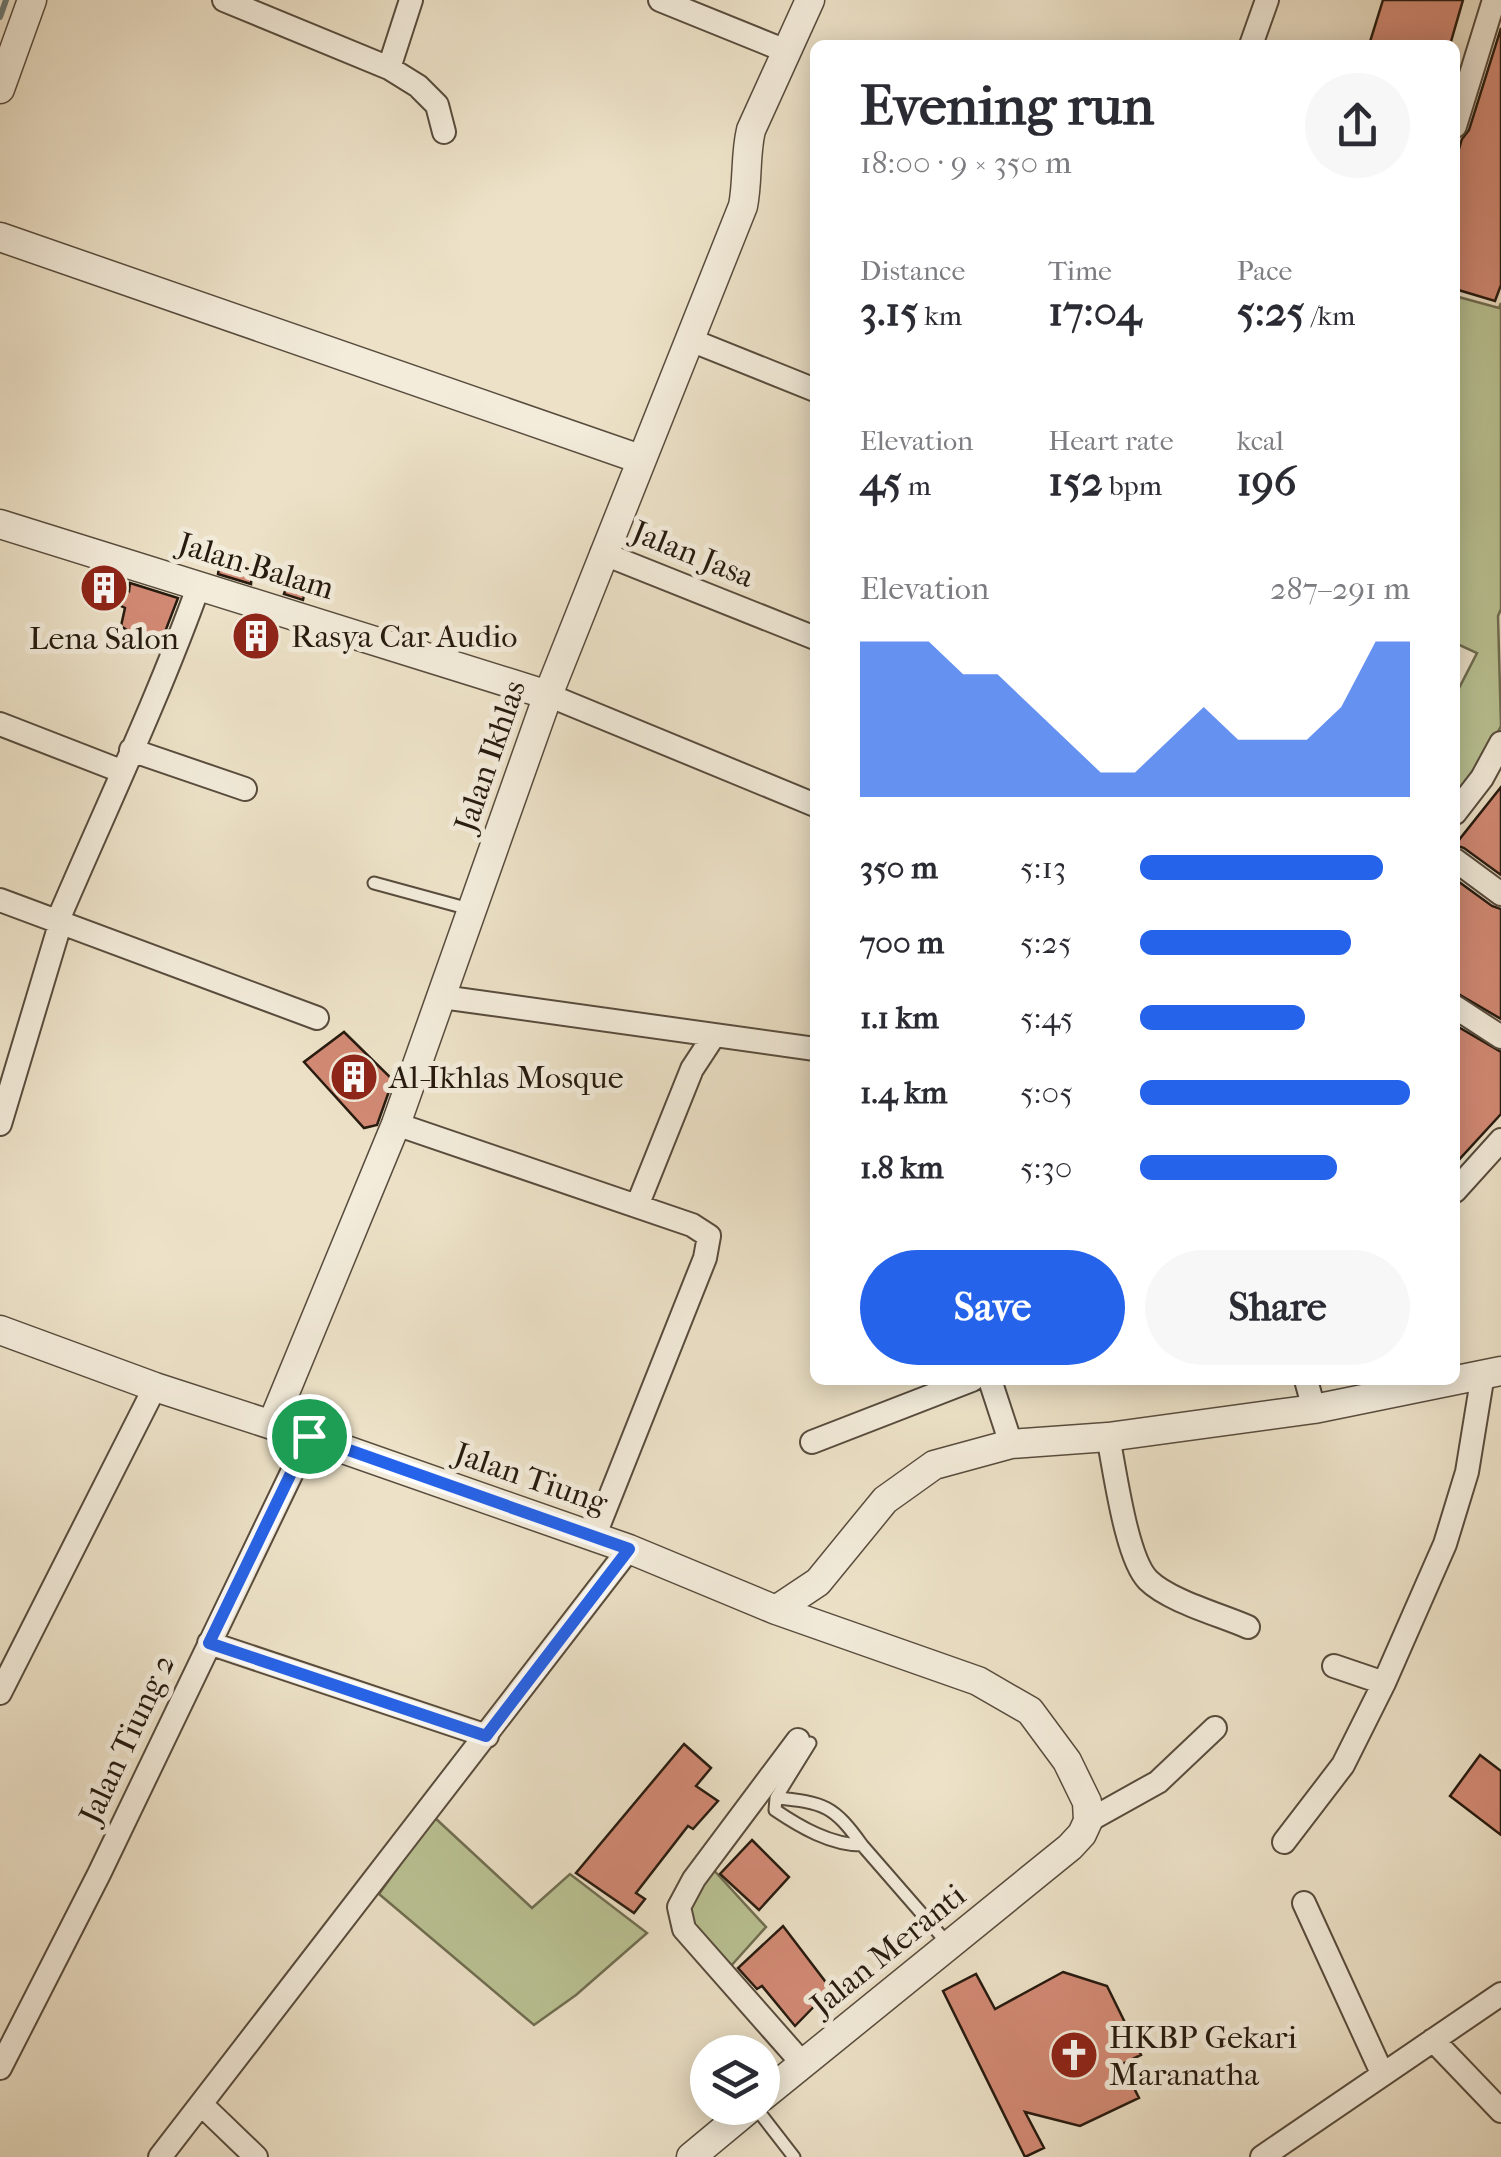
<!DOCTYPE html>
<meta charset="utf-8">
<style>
body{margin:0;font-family:"IM FELL French Canon",serif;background:#f7f7f7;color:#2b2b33;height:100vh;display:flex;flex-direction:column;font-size:38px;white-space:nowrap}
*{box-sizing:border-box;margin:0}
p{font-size:32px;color:#7c7c81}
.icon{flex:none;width:55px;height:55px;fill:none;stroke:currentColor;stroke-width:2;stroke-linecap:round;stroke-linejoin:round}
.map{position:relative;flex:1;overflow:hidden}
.sheet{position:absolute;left:810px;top:40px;width:650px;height:1345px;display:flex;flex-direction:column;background:#fff;border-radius:15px;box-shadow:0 5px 25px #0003}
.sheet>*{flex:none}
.fabs{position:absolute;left:690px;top:2035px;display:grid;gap:20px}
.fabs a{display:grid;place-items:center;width:90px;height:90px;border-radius:50%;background:#fff;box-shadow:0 5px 25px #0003;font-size:50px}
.pin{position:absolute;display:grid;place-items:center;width:85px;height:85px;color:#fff;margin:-42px;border:5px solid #fff;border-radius:50%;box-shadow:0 2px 10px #0007}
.round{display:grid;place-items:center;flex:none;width:105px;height:105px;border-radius:52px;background:#f7f7f7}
.head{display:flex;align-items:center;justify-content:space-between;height:170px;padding:0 50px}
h1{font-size:55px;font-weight:700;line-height:75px}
.figures{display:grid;grid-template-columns:repeat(3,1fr);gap:15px;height:170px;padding:10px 50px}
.figures div{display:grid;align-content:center}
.figures b{font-size:42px;font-weight:700}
.figures small{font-size:28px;font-weight:400}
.figures p{font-size:28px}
.chart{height:280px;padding:20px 50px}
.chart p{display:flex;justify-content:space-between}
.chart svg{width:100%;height:180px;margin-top:10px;fill:#2563eb;opacity:.7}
.action{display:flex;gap:20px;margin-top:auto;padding:20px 50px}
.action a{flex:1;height:115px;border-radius:60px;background:#2563eb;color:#fff;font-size:40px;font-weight:700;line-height:115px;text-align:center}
.action a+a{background:#f7f7f7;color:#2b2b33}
ul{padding:0 50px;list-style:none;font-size:32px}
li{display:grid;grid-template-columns:160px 120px 1fr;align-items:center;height:75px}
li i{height:25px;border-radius:12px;background:#2563eb}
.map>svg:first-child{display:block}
.green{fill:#bac394;stroke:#706e52;stroke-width:2.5}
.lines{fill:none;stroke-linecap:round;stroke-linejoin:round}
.stream{stroke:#6d7b78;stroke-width:6}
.building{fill:#d38a75;stroke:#261a0f;stroke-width:2.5}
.service-casing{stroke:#584c3d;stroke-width:15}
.minor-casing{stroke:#584c3d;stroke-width:26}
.tertiary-casing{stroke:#584c3d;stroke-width:31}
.service{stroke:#f3ecdb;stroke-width:11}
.minor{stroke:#f3ecdb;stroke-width:22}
.tertiary{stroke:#f3ecdb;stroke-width:28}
.route-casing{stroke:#fff;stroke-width:20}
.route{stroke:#2563eb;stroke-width:12}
.labels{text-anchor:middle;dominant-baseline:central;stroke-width:10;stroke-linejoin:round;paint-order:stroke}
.street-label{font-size:32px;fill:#261a0f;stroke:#f3ecdb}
.poi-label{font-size:32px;fill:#261a0f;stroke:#f3ecdb;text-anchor:start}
</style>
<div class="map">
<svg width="1501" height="2157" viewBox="0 0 1501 2157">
<rect width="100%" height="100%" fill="#ede2c8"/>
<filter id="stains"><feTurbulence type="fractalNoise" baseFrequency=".002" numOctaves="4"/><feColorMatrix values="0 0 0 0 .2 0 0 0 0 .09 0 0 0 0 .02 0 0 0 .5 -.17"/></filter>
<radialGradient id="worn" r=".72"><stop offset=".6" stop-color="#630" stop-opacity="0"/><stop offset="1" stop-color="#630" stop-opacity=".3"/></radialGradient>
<path class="green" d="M1455 296 1499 308 1501 303V609L1498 616 1501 726 1480 766 1455 797V696L1477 653 1455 643Z
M434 1817 532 1908 570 1874 647 1933 576 1995 534 2025 379 1894Z
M710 1866 766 1927 730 1967 688 1923V1906Z"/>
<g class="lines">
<path class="stream" d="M0 17 6 0"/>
</g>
<path class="building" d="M1383 0H1463L1450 45H1369Z
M1501 28V285L1495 301 1455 289V162L1462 139 1469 130Z
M220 562 252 570 251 584 218 574Z
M94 572 129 591 130 583 178 598 160 645 155 638 134 635 121 626 125 608 86 589Z
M289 580 307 583 303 600 284 594Z
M1501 787V875L1464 848 1455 845Z
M1455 879 1492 906 1501 909V1019L1455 992Z
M1455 1025 1501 1052V1114L1455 1164Z
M344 1032 393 1080 377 1125 364 1128 304 1062Z
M684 1744 711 1768 696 1786 718 1801 693 1829 688 1826 636 1893 645 1899 634 1913 576 1873Z
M1480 1755 1501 1771V1835L1450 1796Z
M752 1840 789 1877 759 1910 720 1874Z
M783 1926 831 1989 795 2026 762 1986 757 1989 738 1968Z
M1063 1972 1107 1986 1141 2055 1122 2064 1139 2098 1080 2126 1025 2112 1044 2148 1025 2157 943 1991 976 1974 995 2009Z"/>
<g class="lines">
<g class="service-casing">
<path id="service" d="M374 883 473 910
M776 1798 810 1743
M862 1845C834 1806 824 1802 776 1798L775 1810C800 1827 831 1845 862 1845L949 1945
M756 2108 794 2157"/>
</g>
<g class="minor-casing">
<path id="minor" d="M224 0 389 68 418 86 437 105 444 132
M660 0 786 51
M1251 45 1267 0
M389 68 411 0
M1455 126 1494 0
M688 339 815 390
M602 553 815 638
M548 695 815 805
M0 724 121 771
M131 750 245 789
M1455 813 1482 778 1501 743
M1455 860 1501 894
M0 900 317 1018
M58 920C106 808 158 699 199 585
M442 997 815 1049
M1455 1007 1501 1037
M0 1124 61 921
M396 1124 692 1225 709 1236 705 1258 594 1537
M1455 1191 1501 1140
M637 1206 692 1069 713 1037
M990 1380 1011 1444
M1306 1380 1314 1409
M1108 1437C1115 1470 1126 1558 1148 1580 1169 1601 1221 1615 1248 1627
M812 1442 972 1380
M209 1643 487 1736
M1334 1666 1384 1683
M0 1693 155 1387
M798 1740 694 1879 679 1907 684 1929 803 2064
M1088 1821 1158 1782 1215 1728
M1284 1842 1343 1765 1384 1683 1445 1544 1467 1472 1483 1374
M1304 1903 1382 2073
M1433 2040 1501 2111
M0 2068 99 1874 309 1437
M202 2105 256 2157
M160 2157 629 1549
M1262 2157 1501 1994"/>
</g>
<g class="tertiary-casing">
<path id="tertiary" d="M0 89 32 0
M0 237 640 459
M0 524 548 695
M0 1330 155 1387 309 1437 629 1549 776 1610 978 1681 1030 1711 1067 1761 1087 1802 1088 1821 1082 1834 1070 1847 762 2097
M272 1424 396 1124 548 695 743 206C748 181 745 155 751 130L810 0
M776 1610 818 1582 885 1500 934 1465 1011 1444 1108 1437 1314 1409 1501 1371
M691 2157 750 2108"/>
</g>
<use href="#service" class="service"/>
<use href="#minor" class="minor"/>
<use href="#tertiary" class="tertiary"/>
</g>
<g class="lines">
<g class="route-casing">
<path id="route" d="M309 1436 629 1549 486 1736 209 1643Z"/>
</g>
<use href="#route" class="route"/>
</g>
<defs>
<g id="building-disc" transform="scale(2.5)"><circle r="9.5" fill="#8f2418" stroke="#f3ecdb"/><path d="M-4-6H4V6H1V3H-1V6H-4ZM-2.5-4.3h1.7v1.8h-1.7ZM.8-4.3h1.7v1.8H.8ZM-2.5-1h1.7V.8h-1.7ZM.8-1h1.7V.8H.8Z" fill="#fff"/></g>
<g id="church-disc" transform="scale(2.5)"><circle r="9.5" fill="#8f2418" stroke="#f3ecdb"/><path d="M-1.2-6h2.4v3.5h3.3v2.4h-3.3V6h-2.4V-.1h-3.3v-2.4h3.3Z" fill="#fff"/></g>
</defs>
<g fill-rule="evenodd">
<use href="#building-disc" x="104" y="588"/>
<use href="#building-disc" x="256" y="636"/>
<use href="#building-disc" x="354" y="1077"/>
<use href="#church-disc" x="1074" y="2055"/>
</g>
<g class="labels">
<g class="street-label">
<text transform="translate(693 554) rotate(22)">Jalan Jasa</text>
<text transform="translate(256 566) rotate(17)">Jalan Balam</text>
<text transform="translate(490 756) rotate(-71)">Jalan Ikhlas</text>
<text transform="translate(531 1478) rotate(19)">Jalan Tiung</text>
<text transform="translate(127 1739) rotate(-65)">Jalan Tiung 2</text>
<text transform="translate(888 1950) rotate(-39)">Jalan Meranti</text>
</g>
<g class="poi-label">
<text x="291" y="636">Rasya Car Audio</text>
<text x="104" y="638" text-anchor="middle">Lena Salon</text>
<text x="389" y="1077">Al-Ikhlas Mosque</text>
<text x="1109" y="2037">HKBP Gekari<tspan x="1109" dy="37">Maranatha</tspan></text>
</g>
</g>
<rect width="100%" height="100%" filter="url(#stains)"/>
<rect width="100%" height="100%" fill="url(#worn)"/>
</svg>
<div class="fabs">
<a><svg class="icon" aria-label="layers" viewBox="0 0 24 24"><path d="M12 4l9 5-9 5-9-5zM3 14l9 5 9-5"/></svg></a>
</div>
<div class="pin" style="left:309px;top:1436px;background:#1e9e55"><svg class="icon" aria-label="arrive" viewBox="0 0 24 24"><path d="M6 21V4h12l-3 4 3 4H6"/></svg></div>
<section class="sheet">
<div class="head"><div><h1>Evening run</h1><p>18:00 · 9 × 350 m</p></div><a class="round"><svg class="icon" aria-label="share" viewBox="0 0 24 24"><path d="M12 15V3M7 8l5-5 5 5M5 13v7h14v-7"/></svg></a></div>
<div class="figures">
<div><p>Distance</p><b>3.15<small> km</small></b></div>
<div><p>Time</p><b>17:04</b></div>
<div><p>Pace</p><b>5:25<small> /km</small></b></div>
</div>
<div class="figures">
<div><p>Elevation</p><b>45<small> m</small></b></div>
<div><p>Heart rate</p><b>152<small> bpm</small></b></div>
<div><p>kcal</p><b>196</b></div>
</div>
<div class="chart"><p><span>Elevation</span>287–291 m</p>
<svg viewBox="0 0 160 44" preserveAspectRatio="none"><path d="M0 44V6L10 6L20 6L30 14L40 14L50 22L60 30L70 38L80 38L90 30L100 22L110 30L120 30L130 30L140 22L150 6L160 6V44z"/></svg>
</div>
<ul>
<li><b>350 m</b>5:13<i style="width:90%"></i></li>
<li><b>700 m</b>5:25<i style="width:78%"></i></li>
<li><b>1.1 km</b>5:45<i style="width:61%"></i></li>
<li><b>1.4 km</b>5:05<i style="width:100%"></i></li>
<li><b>1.8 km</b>5:30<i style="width:73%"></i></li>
</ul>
<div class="action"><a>Save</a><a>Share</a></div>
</section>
</div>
